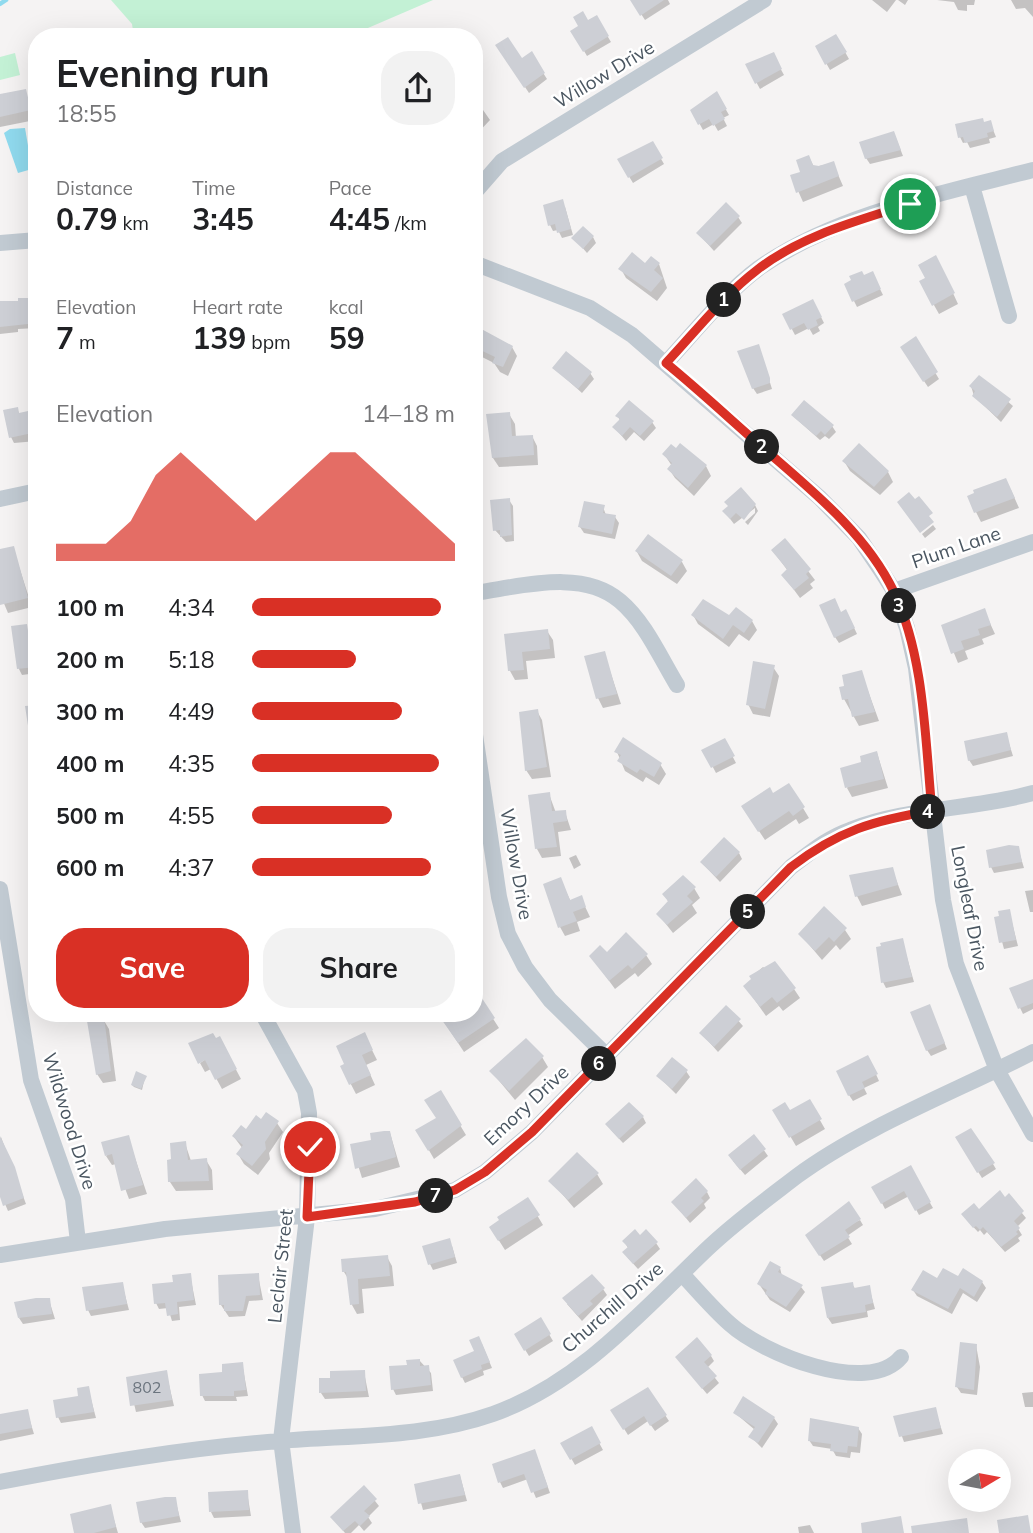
<!DOCTYPE html>
<meta charset="utf-8">
<style>
body{margin:0;font-family:Mulish,sans-serif;background:#f2f2f2;color:#202124;height:100vh;display:flex;flex-direction:column;font-size:26px;white-space:nowrap}
*{box-sizing:border-box;margin:0}
p{font-size:23px;color:#757577}
.icon{flex:none;width:38px;height:38px;fill:none;stroke:currentColor;stroke-width:2;stroke-linecap:round;stroke-linejoin:round}
.map{position:relative;flex:1;overflow:hidden}
.panel{position:absolute;left:28px;top:28px;width:455px;height:994px;display:flex;flex-direction:column;background:#fff;border-radius:28px;box-shadow:0 7px 28px #0002}
.panel>*{flex:none}
.needle{width:46px;rotate:80deg}
.controls{position:absolute;left:948px;top:1449px;display:grid;gap:14px}
.controls a{display:grid;place-items:center;width:63px;height:63px;border-radius:50%;background:#fff;box-shadow:0 7px 28px #0002;font-size:35px}
.pin{position:absolute;display:grid;place-items:center;width:60px;height:60px;color:#fff;margin:-30px;border:4px solid #fff;border-radius:50%;box-shadow:0 2px 7px #0007}
.km{position:absolute;width:35px;height:35px;margin:-18px;border-radius:50%;background:#222;color:#fff;font-size:19px;line-height:35px;text-align:center}
.round{display:grid;place-items:center;flex:none;width:74px;height:74px;border-radius:28px;background:#f2f2f2}
.headline{display:flex;align-items:center;justify-content:space-between;height:119px;padding:0 28px}
h1{font-size:38px;font-weight:700;line-height:52px}
.figures{display:grid;grid-template-columns:repeat(3,1fr);gap:10px;height:119px;padding:7px 28px}
.figures div{display:grid;align-content:center}
.figures b{font-size:30px;font-weight:700}
.figures small{font-size:19px;font-weight:400}
.figures p{font-size:19px}
.chart{height:196px;padding:14px 28px}
.chart p{display:flex;justify-content:space-between}
.chart svg{width:100%;height:126px;margin-top:7px;fill:#d93025;opacity:.7}
.button{display:flex;gap:14px;margin-top:auto;padding:14px 28px}
.button a{flex:1;height:80px;border-radius:28px;background:#d93025;color:#fff;font-size:28px;font-weight:700;line-height:80px;text-align:center}
.button a+a{background:#f2f2f2;color:#202124}
ul{padding:0 28px;list-style:none;font-size:23px}
li{display:grid;grid-template-columns:112px 84px 1fr;align-items:center;height:52px}
li i{height:18px;border-radius:9px;background:#d93025}
.map>svg:first-child{display:block}
.green{fill:#c3f1d5}
.water{fill:#90daee}
.shadow{fill:#0003}
.lines{fill:none;stroke-linecap:round;stroke-linejoin:round}
.stream{stroke:#90daee;stroke-width:4.5}
.building{fill:#cdcfd5}
.minor{stroke:#c1cad2;stroke-width:16}
.route-casing{stroke:#fff;stroke-width:14}
.route{stroke:#d93025;stroke-width:9}
.labels{text-anchor:middle;dominant-baseline:central;stroke-width:5;stroke-linejoin:round;paint-order:stroke}
.number-label{font-size:16px;fill:#6b747e}
.street-label{font-size:19px;fill:#4a5661;stroke:#fff}
</style>
<div class="map">
<svg width="1033" height="1533" viewBox="0 0 1033 1533">
<rect width="100%" height="100%" fill="#f5f3f3"/>
<path class="green" d="M111 0H433L347 37H134L132 24Z
M15 53 20 75 0 80V57Z"/>
<path class="water" d="M25 128 32 169 18 173 4 133 10 129Z"/>
<path class="shadow" d="M632 0H668L670 4 645 20Z
M872 0H896L887 12Z
M898 0H908L905 5Z
M937 0H975L974 5H967V11L958 10 954 2Z
M1011 0H1033V17L1025 8 1016 9Z
M596 17 611 42 587 56 573 32Z
M836 36 849 59 830 70 817 47Z
M501 51 521 60 531 54 547 79 529 93Z
M773 55 784 75 760 89 747 65Z
M25 91 35 120 0 127V96Z
M717 94 729 115 723 118 727 126 718 131 714 124 703 130 692 110Z
M474 97 490 120 474 137Z
M990 122 996 137 989 139 990 143 970 148 967 142 963 143 960 137Z
M894 133 903 156 870 164 866 158Z
M652 143 664 164 633 183 619 160Z
M809 157 814 167 833 163 843 186 803 202 792 177 802 173Z
M565 207 573 235 562 238 558 230 553 231 550 225Z
M738 217 742 223 714 251 698 233Z
M593 237 596 243 587 253 574 238Z
M659 264 667 288 657 301 626 278 621 269Z
M941 267 958 304 939 314 921 282Z
M863 277 875 279 883 295 857 307 846 285Z
M37 300V328L18 329V332L0 334V303Z
M813 301 824 323 818 327 820 331 813 335 809 328 795 335 784 314Z
M474 327 512 347 517 356 508 376 500 372 494 363 474 353Z
M915 339 939 379 928 387 902 348Z
M759 347 772 389 757 394 753 388Z
M554 368 590 373 594 379 582 393Z
M979 377 1013 406 1001 422 974 396 971 386Z
M17 409 20 415 37 411V441L14 443 11 437Z
M509 414 515 424 516 438 532 436 537 446 538 465 499 467 493 458 488 416Z
M618 416 652 422 656 428 644 441 634 432 626 441 615 428 620 421Z
M793 416 832 426 836 432 829 439 825 436 820 440Z
M681 445 706 466 711 476 694 496 675 478 669 469 672 466 664 454 676 450Z
M844 461 888 472 893 482 880 495 850 471Z
M1011 490 1019 508 981 522 976 512Z
M509 500 513 506 514 541 506 542 495 530Z
M755 505 758 511 748 525 745 522 755 513V508L734 524 724 511Z
M603 507 606 515 615 517 619 523 615 539 584 533 580 527Z
M933 525 936 529 925 538 922 534Z
M785 541 815 580 810 584 813 588 800 598 783 575 788 571 773 551Z
M13 548 32 607 8 613 0 594V551Z
M637 552 682 562 687 571 677 584 642 561Z
M984 610 995 634 982 639 984 644 965 651 968 659 958 663 943 626Z
M841 614 849 617 857 634 839 643 835 637Z
M693 615 752 621 757 630 749 641 739 634 729 647 698 624Z
M26 626 32 646 37 645V673L22 675 19 669Z
M547 631 553 640 555 658 526 661 528 679 515 680 510 671 506 635Z
M604 653 621 704 603 708 598 698Z
M773 667 779 676 770 717 753 714 748 704Z
M861 672 879 721 859 726 844 699Z
M37 707V757L27 708Z
M537 711 542 720 551 777 532 779 526 770Z
M1006 734 1013 756 973 766 969 760Z
M724 740 736 763 716 773 704 750Z
M617 752 660 764 666 774 659 785 646 777 643 782 625 771Z
M877 753 888 788 852 797 847 788 863 764Z
M789 785 809 818 799 824 796 819 765 840 749 816Z
M549 794 556 813 565 812 571 830 558 832 561 856 542 858 537 849Z
M1018 848 1024 868 994 873 991 867Z
M739 853 742 859 720 882 702 863Z
M576 855 581 865 574 869 569 858Z
M892 869 902 895 862 906 857 896Z
M560 879 571 902 581 898 590 917 577 922 580 931 565 936 560 927Z
M694 888 700 898 692 905 697 913 673 933 658 914 669 903 664 894Z
M1033 890V912H1030L1025 891Z
M1009 911 1018 946 1004 949 996 919Z
M845 930 851 939 840 950 836 945 822 960 800 934Z
M902 940 914 982 886 988 883 982Z
M607 954 646 955 652 964 638 977 635 973 615 989 591 956Z
M763 967 794 989 800 998 783 1011 779 1006 766 1016 745 986 753 980 751 977Z
M1033 980V1009L1023 1014 1011 989Z
M474 989 499 1028 464 1052 443 1020 474 1013Z
M726 1007 743 1026 718 1052 702 1034Z
M932 1012 947 1049 931 1056 927 1050Z
M183 1013H201L202 1018 186 1021Z
M103 1019 109 1029 116 1081 103 1083 97 1074Z
M369 1044 377 1060 366 1065 375 1085 356 1094 342 1067Z
M224 1047 241 1079 222 1089 211 1069 205 1072 200 1063Z
M542 1057 548 1067 515 1100 491 1071Z
M871 1063 879 1081 864 1088 867 1094 853 1101 849 1095Z
M686 1071 690 1077 676 1094 658 1076Z
M145 1077 142 1090 134 1087 132 1085Z
M440 1092 466 1135 434 1159 418 1131 438 1119Z
M809 1101 825 1129 796 1146 775 1110 789 1113Z
M643 1117 646 1123 623 1143 611 1130Z
M261 1121 277 1123 283 1132 269 1153 270 1159 258 1175 244 1164 238 1154 243 1149 234 1137Z
M390 1133 400 1167 362 1178 352 1146 373 1142Z
M754 1136 768 1156 745 1175 733 1161Z
M1 1137 26 1204 8 1211 0 1192Z
M128 1137 147 1194 129 1199 116 1164 112 1165 106 1156Z
M957 1138 993 1164 996 1169 982 1178Z
M185 1143 191 1161 206 1160 212 1170 213 1190 176 1191 170 1182 173 1161Z
M910 1168 933 1208 919 1215 909 1196 885 1209 874 1187Z
M597 1174 603 1184 574 1208 551 1181Z
M707 1192 710 1198 704 1204 706 1208 690 1223 673 1202Z
M1008 1196 1026 1218 1017 1227 1022 1235 1018 1238 1020 1241 1005 1252 987 1232 984 1235 980 1230 978 1232 967 1220Z
M528 1200 543 1225 505 1250 491 1228Z
M860 1220 863 1225 847 1236 852 1244 824 1261 811 1242Z
M640 1237 656 1243 660 1249 638 1269 628 1258V1248L624 1241Z
M452 1246 457 1263 433 1270 430 1264Z
M387 1257 392 1266 394 1286 362 1289 364 1313 357 1314 352 1305 349 1280 344 1272Z
M780 1268 782 1276 801 1287 805 1292 790 1312 770 1300 759 1284Z
M190 1275 196 1305 179 1307 180 1320 172 1321 168 1308 159 1309 156 1303 175 1283Z
M258 1275 263 1300 249 1301 245 1316 229 1317 221 1305Z
M938 1281 982 1282 986 1288 977 1302 963 1293 952 1314 917 1296 913 1290Z
M122 1284 129 1310 91 1316 88 1310Z
M852 1284 856 1290 869 1287 875 1309 867 1311 868 1317 832 1324 828 1318Z
M603 1289 607 1295 582 1321 567 1304Z
M49 1300 55 1319 23 1324 19 1318Z
M540 1319 553 1341 529 1356 516 1335Z
M482 1344 492 1368 483 1371 484 1375 465 1383 462 1377Z
M976 1345 980 1367 977 1395 961 1393 957 1387Z
M711 1356 714 1361 707 1368 719 1383 707 1394 677 1358Z
M419 1360 431 1373 433 1391 396 1395 393 1389 409 1366Z
M242 1363 248 1396 236 1397 237 1401H205L202 1395 224 1374Z
M166 1372 174 1406 136 1412 128 1378Z
M364 1372 369 1397 325 1399 321 1393V1380Z
M88 1388 96 1418 61 1423 58 1417Z
M1033 1392V1407H1025L1022 1393Z
M935 1409 943 1434 904 1442 895 1417Z
M27 1411 34 1434 0 1441V1416Z
M735 1413 774 1418 778 1424 762 1448 751 1437 755 1430Z
M665 1415 669 1421 655 1431 648 1421 628 1435 616 1416Z
M591 1428 603 1450 575 1465 563 1444Z
M858 1428 862 1434 860 1453 851 1452 850 1458 836 1456 832 1449 813 1446 809 1440Z
M537 1457 550 1493 536 1498 528 1479 503 1488 500 1482Z
M460 1476 467 1501 423 1510 416 1485Z
M364 1487 379 1506 368 1517 372 1523 364 1531 359 1525 351 1533H345L332 1517Z
M247 1492 251 1516 214 1518 211 1512Z
M175 1499 181 1522 145 1528 141 1522Z
M110 1506 118 1533H76Z
M810 1525 814 1533H799L798 1527Z"/>
<g class="lines">
<path class="stream" d="M0 4 6 0"/>
</g>
<path class="building" d="M630 0H664L640 16Z
M583 11 588 20 597 15 609 36 583 52 570 31 578 26 573 17Z
M836 34 847 52 825 65 815 46Z
M508 37 522 58 532 51 545 73 524 88 495 45Z
M774 52 782 69 755 84 745 64Z
M26 89 31 110 0 117V94Z
M717 91 727 109 721 112 725 119 713 126 709 119 698 125 690 110Z
M983 118 984 122 991 120 994 131 987 133 988 137 965 143 963 137 958 138 955 124Z
M894 131 901 150 865 159 859 142Z
M653 141 663 158 628 178 617 159Z
M809 155 813 165 819 166 834 161 839 176 796 193 790 175 800 172 796 160Z
M563 199 571 229 557 233 555 224 548 226 543 205Z
M726 202 740 216 710 246 696 233Z
M583 226 594 236 583 249 571 238Z
M632 252 645 263 651 256 660 263 654 270 663 278 651 292 618 269Z
M936 255 955 293 932 306 919 281 925 278 918 265Z
M862 271 864 275 873 271 881 289 852 302 844 284 851 280 849 276Z
M18 298H37V323L0 327V301H18Z
M813 299 822 317 816 320 818 325 808 330 804 323 790 330 782 314Z
M474 325 513 346 503 367 492 363 495 357 474 347Z
M916 336 938 372 923 382 900 347Z
M759 344 770 378V383L752 389 737 351Z
M566 351 592 372 578 389 552 368Z
M979 375 1011 399 997 417 972 396 975 391 969 386Z
M629 400 654 421 640 436 630 427 622 436 612 427 620 419 615 416Z
M804 400 834 425 825 435 821 431 816 436 791 415Z
M18 407 19 413 37 409V432L9 438 3 410Z
M510 412 512 436 533 435 534 455 492 458 486 414Z
M680 443 707 465 688 488 667 469 672 463 662 454 671 444 676 448Z
M859 443 889 471 874 487 842 461Z
M1006 478 1015 498 974 513 967 496 974 493 973 490Z
M741 487 756 504 744 520 736 513 730 519 722 511 728 506 724 502Z
M909 492 915 499 919 496 933 513 929 516 934 522 920 533 897 502Z
M510 498 512 535 500 537V530L493 531 490 500Z
M584 501 605 505 603 513 616 515 612 534 578 527Z
M648 534 683 560 671 576 635 551Z
M785 538 811 569 806 574 809 578 794 590 781 575 787 569 771 550Z
M14 546 28 598 0 605V549Z
M835 598 841 612 846 609 855 628 834 638 819 605Z
M703 599 729 615 736 607 753 620 744 633 733 625 723 639 691 615Z
M985 608 991 625 978 629 980 635 961 641 964 649 951 654 941 625Z
M27 624 30 644 37 643 36 667 17 669 11 626Z
M548 629 550 649 522 652 524 670 508 671 504 634Z
M605 651 617 694 596 699 584 656Z
M753 661 775 665 765 709 746 705Z
M862 670 875 712 852 717 848 699 842 700 839 687 844 686 842 675Z
M37 705V738L30 739 25 706Z
M538 709 547 767 525 771 519 712Z
M1007 732 1011 750 968 761 964 741Z
M623 737 662 763 654 777 640 769 637 773 617 761 621 755 614 752Z
M725 738 735 756 711 768 701 750Z
M877 751 884 779 845 788 840 768 861 762 860 756Z
M789 783 805 807 793 816 789 811 758 832 741 806 770 787 773 793Z
M550 792 552 811 566 810 567 821 553 823 557 847 535 849 528 795Z
M724 837 740 852 716 877 700 862Z
M1009 845 1019 846 1022 862 989 868 986 850Z
M893 867 898 885 855 897 849 875Z
M683 875 696 887 687 896 693 902 667 925 656 914 668 901 662 894Z
M561 877 570 900 582 895 586 907 573 912 577 921 558 928 543 884Z
M824 906 847 928 834 942 829 937 815 951 798 934Z
M1010 909 1016 940 999 943 994 917 999 916 998 911Z
M626 932 648 954 632 969 628 965 609 981 589 956 600 945 607 952Z
M903 938 912 977 881 983 876 947 881 946 880 943Z
M775 961 796 988 777 1003 772 997 760 1007 743 986 751 979 749 976Z
M1033 979V1003L1018 1009 1009 988Z
M474 986 495 1018 458 1043 437 1013H474Z
M930 1004 945 1043 926 1051 910 1012Z
M726 1005 741 1019 714 1047 699 1033Z
M104 1017 111 1071 96 1075 87 1021Z
M365 1032 373 1050 362 1055 371 1075 349 1085 340 1066 344 1064 336 1046Z
M213 1033 216 1038 220 1036 237 1069 215 1080 205 1060 198 1064 188 1043Z
M526 1038 544 1056 509 1091 489 1071Z
M868 1055 878 1074 862 1082 865 1088 848 1096 836 1071Z
M672 1057 688 1070 672 1089 656 1076Z
M136 1071 147 1076 141 1089 131 1085Z
M441 1090 462 1125 428 1151 415 1130 436 1118 424 1100Z
M810 1099 822 1119 789 1138 772 1110 785 1102 790 1110Z
M629 1102 644 1116 619 1139 605 1124Z
M266 1112 279 1121 265 1142 266 1149 252 1166 236 1154 243 1145 232 1136 241 1125 246 1129 256 1115 261 1119Z
M971 1128 995 1163 977 1173 955 1137Z
M384 1131H390L396 1157 355 1169 350 1144 371 1140 370 1133Z
M754 1134 766 1149 740 1170 728 1155Z
M129 1135 143 1185 121 1191 112 1154 105 1156 101 1142Z
M0 1136 15 1167 24 1198 3 1206 0 1197Z
M186 1141 188 1160 207 1158 209 1181 168 1182 167 1160 171 1159 170 1143Z
M577 1152 599 1173 568 1200 548 1181Z
M911 1165 931 1202 915 1211 904 1191 881 1204 871 1187Z
M696 1178 708 1191 701 1198 704 1201 686 1218 671 1202Z
M1000 1190 1005 1197 1009 1193 1024 1211 1014 1221 1020 1228 1016 1232 1018 1234 1001 1247 983 1227 980 1230 976 1226 973 1228 961 1214 974 1203 979 1209Z
M528 1197 540 1215 498 1241 489 1227 499 1220 497 1217Z
M849 1201 861 1219 845 1230 850 1237 819 1256 805 1235Z
M635 1229 640 1235 646 1229 658 1242 633 1264 622 1252 628 1247 622 1241Z
M450 1238 455 1257 428 1265 422 1246Z
M388 1255 390 1276 358 1279 359 1304 350 1305 346 1272H342L341 1259Z
M770 1261 781 1267 778 1272 803 1285 786 1307 765 1294 767 1290 757 1284Z
M943 1268 958 1276 963 1268 983 1281 974 1297 960 1288 948 1309 911 1290 923 1270 937 1278Z
M191 1273 194 1300 177 1302 178 1314 167 1316 165 1303 154 1304 152 1284 173 1282 172 1275Z
M259 1273 260 1295 246 1296 243 1311H224V1305H219L218 1275Z
M592 1274 605 1288 590 1301 593 1304 578 1316 562 1298Z
M123 1282 127 1304 86 1311 82 1287Z
M853 1282 854 1288 870 1285 873 1303 865 1305 866 1312 827 1318 821 1287Z
M36 1298H50L52 1314 18 1318 14 1302Z
M541 1317 551 1334 524 1351 514 1334Z
M479 1336 490 1362 481 1365 482 1369 461 1378 453 1360 474 1351 469 1340Z
M697 1337 712 1355 704 1362 717 1376 702 1389 675 1357Z
M960 1342 977 1344 974 1390 955 1387Z
M420 1359V1366L429 1365 431 1385 391 1390 389 1366 407 1365 406 1360Z
M243 1362 246 1390 234 1391V1396H200L199 1374 222 1372V1364Z
M167 1370 172 1400 130 1406 126 1377Z
M365 1370 366 1391 319 1393V1378H330V1371Z
M89 1386 94 1412 56 1418 53 1400 78 1396 77 1388Z
M648 1387 667 1415 650 1426 644 1416 623 1430 610 1410Z
M743 1396 775 1417 758 1443 748 1437 755 1427 733 1413Z
M936 1407 941 1428 899 1437 893 1416Z
M28 1409 32 1428 0 1434V1414Z
M810 1418 859 1427 857 1447 848 1446 847 1453 830 1451 831 1444 808 1441Z
M592 1426 601 1443 570 1460 560 1443Z
M535 1449 548 1487 531 1493 524 1474 498 1483 492 1464Z
M460 1474 465 1495 418 1504 414 1484Z
M364 1485 377 1499 364 1511 370 1516 360 1526 355 1521 343 1531 330 1517Z
M248 1490 249 1510 209 1512 208 1492Z
M165 1497H176L179 1516 140 1523 136 1502Z
M111 1504 116 1527 94 1533H74L70 1514Z
M1028 1515 1031 1533H999L997 1520Z
M901 1516 904 1533H862L861 1523Z
M967 1518 969 1533H912L911 1526Z"/>
<g class="lines">
<path class="minor" d="M972 186 1009 316
M474 193 502 161 764 0
M0 243 37 240
M474 263 590 308 632 335 820 498 859 538 880 569 894 591 907 628 916 668 943 900 956 964 997 1070 1033 1134
M666 363C696 331 724 294 759 268 836 214 943 193 1033 170
M0 499 37 491
M894 591 1033 542
M474 593C519 587 582 568 620 601 645 622 660 657 677 685
M474 728 499 897 508 934 525 967 550 1000 607 1056
M0 889 31 1080 73 1199 78 1242
M262 1013 305 1091 309 1113 307 1217 281 1440 293 1533
M0 1255 165 1229 375 1209 455 1190 485 1172 532 1132 791 867C810 853 827 838 850 830 908 807 973 810 1033 793
M682 1274C698 1291 713 1309 730 1324 762 1353 868 1397 901 1357
M0 1482C93 1464 186 1448 281 1441 351 1435 425 1438 493 1414 580 1383 642 1311 707 1249 734 1223 767 1199 797 1176 863 1127 959 1090 1033 1052"/>
</g>
<g class="lines">
<g class="route-casing">
<path id="route" d="M310 1147 307 1217 415 1202 455 1190 485 1172 532 1132 791 867C838 831 874 820 932 811 925 740 925 658 894 592 866 533 810 489 762 447 730 419 699 390 666 363 696 331 723 296 757 270 802 235 857 221 910 204"/>
</g>
<use href="#route" class="route"/>
</g>
<g class="labels">
<g class="number-label">
<text x="147" y="1387">802</text>
</g>
<g class="street-label">
<text transform="translate(604 74) rotate(-31)">Willow Drive</text>
<text transform="translate(956 547) rotate(-19)">Plum Lane</text>
<text transform="translate(517 864) rotate(80)">Willow Drive</text>
<text transform="translate(970 908) rotate(79)">Longleaf Drive</text>
<text transform="translate(526 1105) rotate(-43)">Emory Drive</text>
<text transform="translate(70 1121) rotate(73)">Wildwood Drive</text>
<text transform="translate(280 1266) rotate(-84)">Leclair Street</text>
<text transform="translate(612 1307) rotate(-41)">Churchill Drive</text>
</g>
</g>
</svg>
<div class="controls">
<a><svg class="needle" viewBox="-14 -14 28 28"><path d="M0-13l5 13h-10z" fill="#e53935"/><path d="M0 13l5-13h-10z" fill="#757577"/></svg></a>
</div>
<div class="pin" style="left:910px;top:204px;background:#1e9e55"><svg class="icon" aria-label="arrive" viewBox="0 0 24 24"><path d="M6 21V4h12l-3 4 3 4H6"/></svg></div>
<div class="pin" style="left:310px;top:1147px;background:#d93025"><svg class="icon" aria-label="check" viewBox="0 0 24 24"><path d="M5 12l5 5 9-10"/></svg></div>
<b class="km" style="left:724px;top:300px">1</b>
<b class="km" style="left:762px;top:447px">2</b>
<b class="km" style="left:899px;top:606px">3</b>
<b class="km" style="left:928px;top:812px">4</b>
<b class="km" style="left:748px;top:912px">5</b>
<b class="km" style="left:599px;top:1064px">6</b>
<b class="km" style="left:436px;top:1196px">7</b>
<section class="panel">
<div class="headline"><div><h1>Evening run</h1><p>18:55</p></div><a class="round"><svg class="icon" aria-label="share" viewBox="0 0 24 24"><path d="M12 15V3M7 8l5-5 5 5M5 13v7h14v-7"/></svg></a></div>
<div class="figures">
<div><p>Distance</p><b>0.79<small> km</small></b></div>
<div><p>Time</p><b>3:45</b></div>
<div><p>Pace</p><b>4:45<small> /km</small></b></div>
</div>
<div class="figures">
<div><p>Elevation</p><b>7<small> m</small></b></div>
<div><p>Heart rate</p><b>139<small> bpm</small></b></div>
<div><p>kcal</p><b>59</b></div>
</div>
<div class="chart"><p><span>Elevation</span>14–18 m</p>
<svg viewBox="0 0 160 44" preserveAspectRatio="none"><path d="M0 44V38L10 38L20 38L30 30L40 14L50 6L60 14L70 22L80 30L90 22L100 14L110 6L120 6L130 14L140 22L150 30L160 38V44z"/></svg>
</div>
<ul>
<li><b>100 m</b>4:34<i style="width:93%"></i></li>
<li><b>200 m</b>5:18<i style="width:51%"></i></li>
<li><b>300 m</b>4:49<i style="width:74%"></i></li>
<li><b>400 m</b>4:35<i style="width:92%"></i></li>
<li><b>500 m</b>4:55<i style="width:69%"></i></li>
<li><b>600 m</b>4:37<i style="width:88%"></i></li>
</ul>
<div class="button"><a>Save</a><a>Share</a></div>
</section>
</div>
